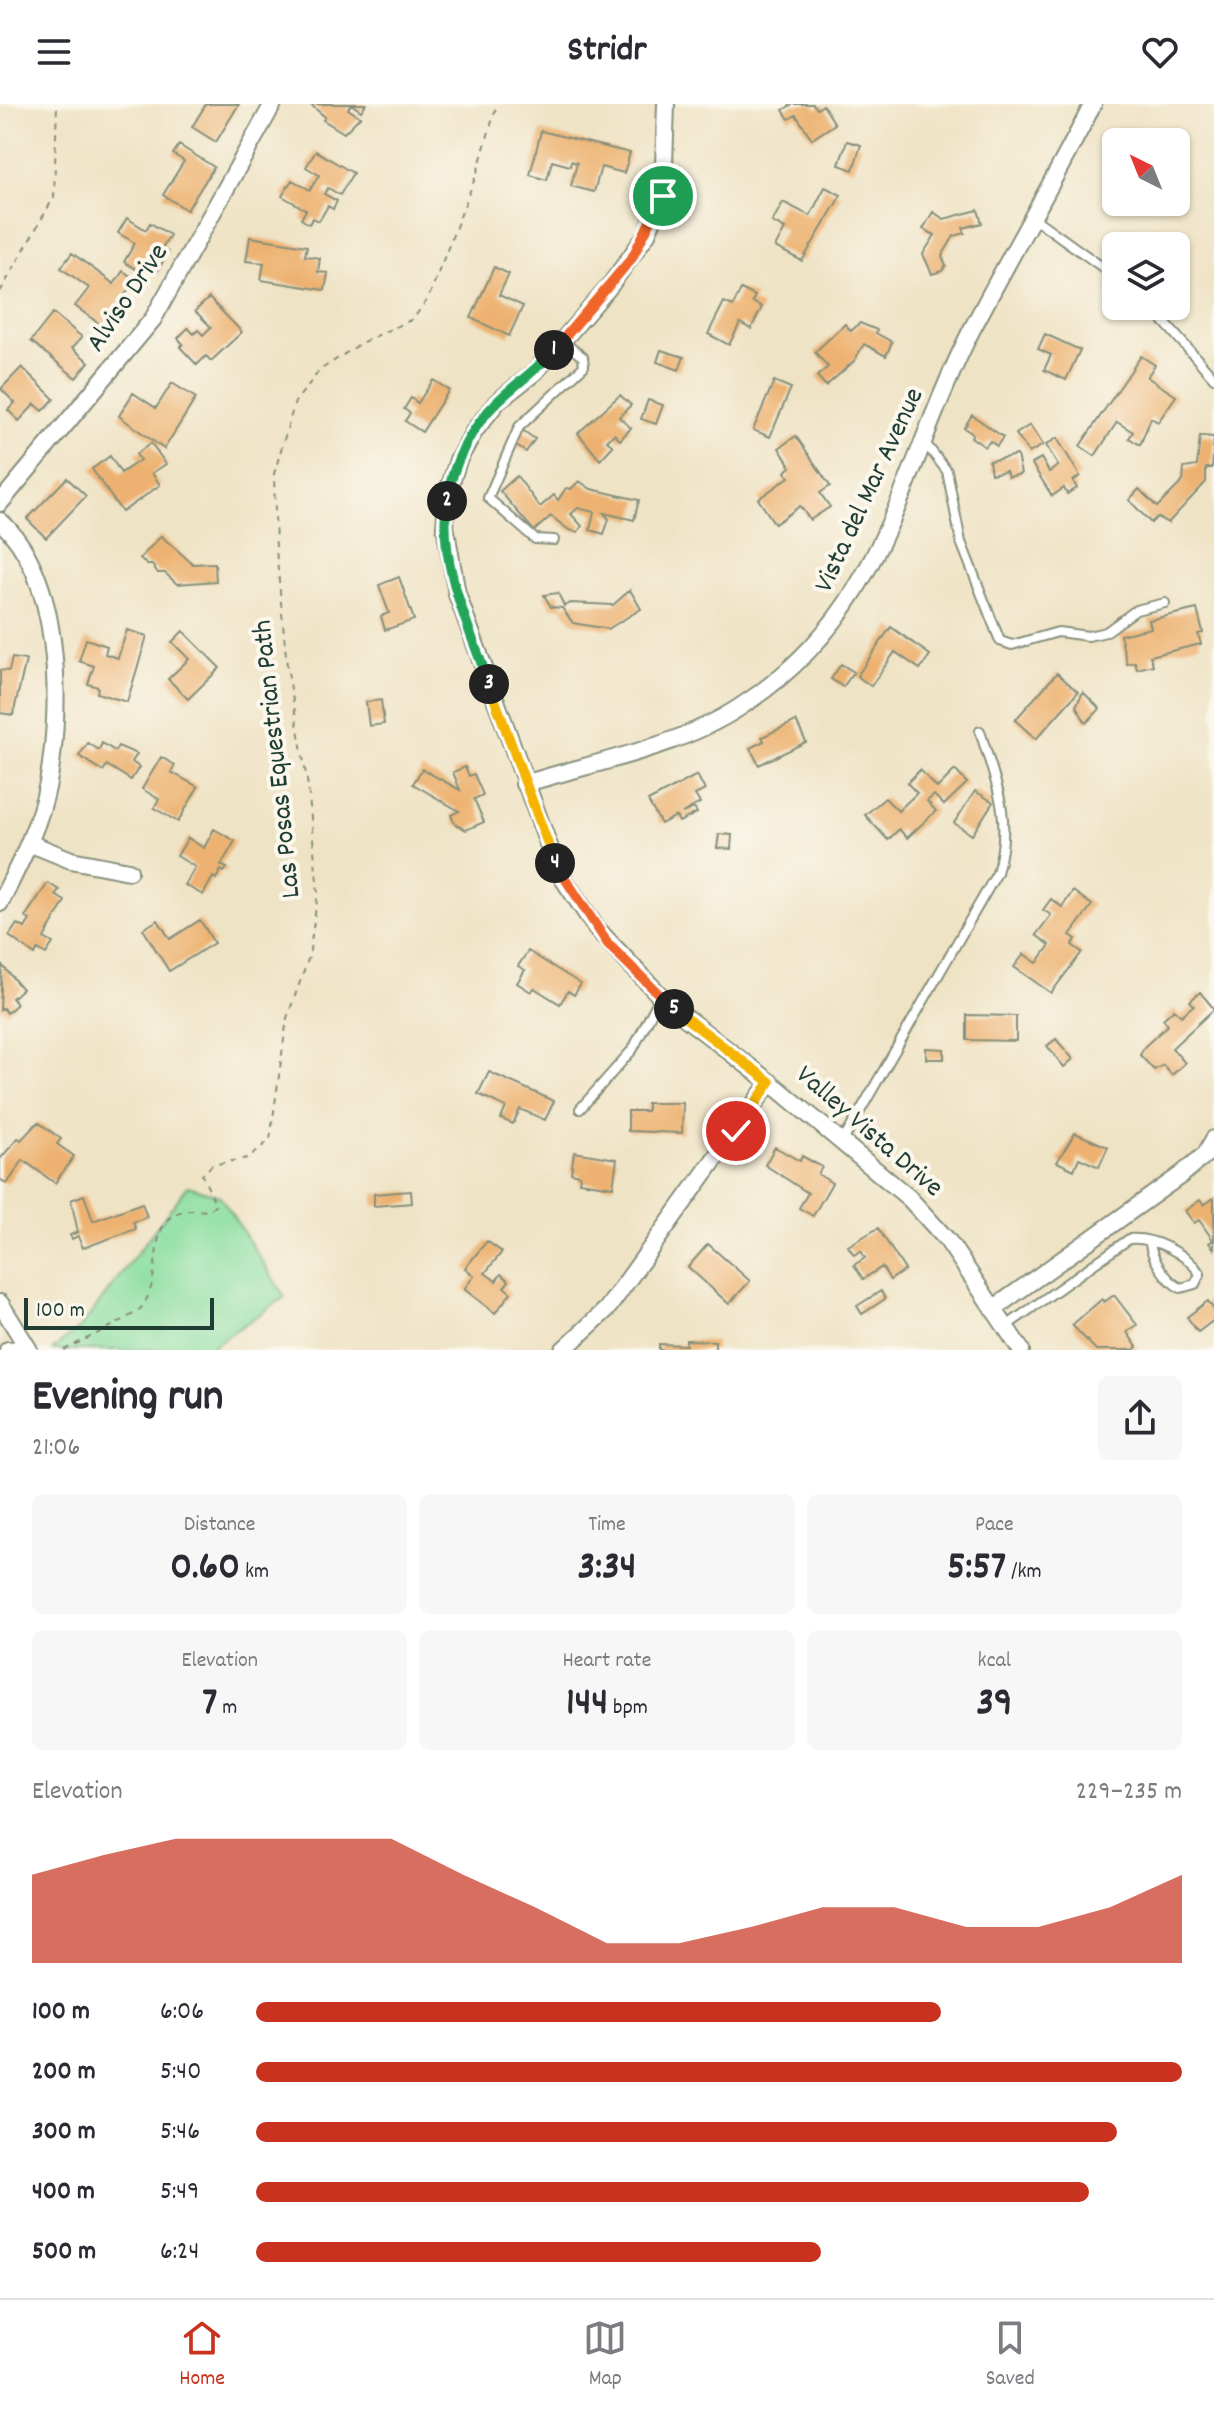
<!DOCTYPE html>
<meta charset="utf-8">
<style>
body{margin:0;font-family:Dekko,sans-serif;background:#f7f7f7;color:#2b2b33;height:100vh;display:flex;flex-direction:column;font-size:30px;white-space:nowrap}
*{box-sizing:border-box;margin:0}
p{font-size:26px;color:#7c7c81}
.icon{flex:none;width:44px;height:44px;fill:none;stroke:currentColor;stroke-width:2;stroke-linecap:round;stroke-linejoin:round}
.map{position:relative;height:1246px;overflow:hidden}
.drawer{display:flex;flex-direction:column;background:#fff;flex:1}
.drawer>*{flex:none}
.needle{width:52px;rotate:317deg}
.fabs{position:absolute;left:1102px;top:24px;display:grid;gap:16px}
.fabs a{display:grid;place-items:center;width:88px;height:88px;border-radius:12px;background:#fff;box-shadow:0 2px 6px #0004;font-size:40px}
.scale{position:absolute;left:24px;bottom:20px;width:190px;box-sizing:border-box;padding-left:8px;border:4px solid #1f3d34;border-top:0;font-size:22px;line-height:28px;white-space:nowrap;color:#1f3d34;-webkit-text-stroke:6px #fbf7ec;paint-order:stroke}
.pin{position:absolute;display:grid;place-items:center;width:68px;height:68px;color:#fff;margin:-34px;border:4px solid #fff;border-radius:50%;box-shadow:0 2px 8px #0007}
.km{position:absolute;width:40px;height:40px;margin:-20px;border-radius:50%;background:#222;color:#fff;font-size:22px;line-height:40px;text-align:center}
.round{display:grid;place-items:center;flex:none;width:84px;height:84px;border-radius:12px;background:#f7f7f7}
.head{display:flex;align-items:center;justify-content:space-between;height:136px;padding:0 32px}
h1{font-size:44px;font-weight:700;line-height:60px}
.stats{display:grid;grid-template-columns:repeat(3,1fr);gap:12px;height:136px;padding:8px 32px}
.stats div{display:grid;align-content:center;border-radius:12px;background:#f7f7f7;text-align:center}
.stats b{font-size:40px;font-weight:700}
.stats small{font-size:22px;font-weight:400}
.stats p{font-size:22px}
.chart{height:224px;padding:16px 32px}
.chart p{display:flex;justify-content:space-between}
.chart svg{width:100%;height:144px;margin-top:8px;fill:#c8321e;opacity:.7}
ul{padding:0 32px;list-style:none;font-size:26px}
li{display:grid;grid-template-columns:128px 96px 1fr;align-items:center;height:60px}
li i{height:20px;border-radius:10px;background:#c8321e}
header{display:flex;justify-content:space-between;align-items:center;height:104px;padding:0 32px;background:#fff;font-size:36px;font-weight:700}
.tabs{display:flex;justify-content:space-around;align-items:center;height:112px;border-top:2px solid #e1e1e2;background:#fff;font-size:22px;color:#7c7c81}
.tabs a{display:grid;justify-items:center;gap:4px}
.tabs .current{color:#c8321e}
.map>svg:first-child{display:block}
.green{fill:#8adea0;stroke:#548e6a;stroke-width:2}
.building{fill:#edb271}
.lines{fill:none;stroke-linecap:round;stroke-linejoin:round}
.lane-casing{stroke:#87907c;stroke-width:12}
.street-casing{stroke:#87907c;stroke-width:20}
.path{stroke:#87907c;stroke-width:2;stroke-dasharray:6 6;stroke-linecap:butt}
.lane{stroke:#fff;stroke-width:8}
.street{stroke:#fff;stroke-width:16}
.split-1-casing{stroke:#fff;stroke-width:16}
.split-2-casing{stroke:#fff;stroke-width:16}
.split-3-casing{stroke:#fff;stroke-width:16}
.split-4-casing{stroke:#fff;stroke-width:16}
.split-5-casing{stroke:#fff;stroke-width:16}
.split-6-casing{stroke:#fff;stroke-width:16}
.split-1{stroke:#f0652b;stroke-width:10}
.split-2{stroke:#22a559;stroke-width:10}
.split-3{stroke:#22a559;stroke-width:10}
.split-4{stroke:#f5b400;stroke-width:10}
.split-5{stroke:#f0652b;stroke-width:10}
.split-6{stroke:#f5b400;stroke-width:10}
.labels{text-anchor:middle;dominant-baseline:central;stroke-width:8;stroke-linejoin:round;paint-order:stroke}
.street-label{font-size:28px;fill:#1f3d34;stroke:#fbf7ec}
</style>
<header><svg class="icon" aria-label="menu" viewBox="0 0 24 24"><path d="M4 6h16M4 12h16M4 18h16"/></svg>Stridr<svg class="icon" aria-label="heart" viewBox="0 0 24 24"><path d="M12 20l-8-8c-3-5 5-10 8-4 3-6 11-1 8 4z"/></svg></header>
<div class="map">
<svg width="1214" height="1246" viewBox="0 0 1214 1246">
<rect width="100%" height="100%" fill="#fbf7ec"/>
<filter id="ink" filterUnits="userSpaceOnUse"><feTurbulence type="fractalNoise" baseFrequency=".0125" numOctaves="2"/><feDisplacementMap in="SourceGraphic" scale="16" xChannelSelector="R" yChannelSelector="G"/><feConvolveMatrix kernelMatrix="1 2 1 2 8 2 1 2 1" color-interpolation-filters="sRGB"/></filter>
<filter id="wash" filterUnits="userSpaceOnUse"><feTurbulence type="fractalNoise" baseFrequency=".006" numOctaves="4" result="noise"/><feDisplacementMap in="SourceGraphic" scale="32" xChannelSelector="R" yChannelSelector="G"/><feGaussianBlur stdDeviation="1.8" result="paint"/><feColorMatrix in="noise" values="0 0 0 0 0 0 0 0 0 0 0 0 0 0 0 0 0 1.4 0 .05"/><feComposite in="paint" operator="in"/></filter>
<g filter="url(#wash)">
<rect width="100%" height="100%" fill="#efe3c5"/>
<path class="green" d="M188 1082 220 1092 285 1193 206 1246H52L81 1223Z"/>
<g id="blocks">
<path class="building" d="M206 0H239L216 38 192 23Z
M310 0H366L361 7 351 0 348 5 360 13 344 29 323 16 325 13Z
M793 0H813L817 5 823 1 835 20 812 35 796 11 789 15 783 6Z
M541 27 630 49 624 69 601 63 594 88 571 82 577 59 571 57 570 62 552 57 547 76 530 71Z
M847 37 861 41 853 66 839 61Z
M179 41 214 63 187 106 163 91 184 57 173 50Z
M316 47 353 69 340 91 328 84 324 90 337 97 333 105 328 102 319 117 313 114 309 120 301 115 306 106 282 92 292 76 310 86 319 71 306 63Z
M825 83 841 91 802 157 775 143 785 125 772 118 783 98 810 112Z
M978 106 982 119 963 124 965 129 954 132 942 152 946 161 942 167 932 170 923 150 935 131 923 125 933 108 944 115Z
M127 114 146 126 150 119 170 131 162 144 168 148 157 168 145 161 141 168 124 158 135 139 118 129Z
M250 133 307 142 305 152 320 154 318 168 328 169 325 186 261 176 264 159 246 157Z
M72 149 114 180 123 167 136 176 118 199 126 206 117 218 112 214 105 224 75 202 89 184 61 164Z
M494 163 509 170 499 191 523 202 509 232 471 214Z
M741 185 755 192 752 198 762 203 751 225 740 219 729 241 708 230 724 198 733 202Z
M209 194 242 228 211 257 206 252 197 261 180 243 183 240 178 234 188 224 194 230 198 226 203 231 211 223 195 207Z
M53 209 82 233 72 244 89 258 76 274 31 237Z
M860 219 877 226 876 229 892 238 886 252 864 240 854 257 826 282 817 272 828 263 815 248 845 220 851 227Z
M1045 230 1080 246 1066 276 1044 266 1051 251 1038 245Z
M661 246 684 253 679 266 657 258Z
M1141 252 1155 261 1147 273 1176 292 1158 318 1151 314 1140 341 1129 334 1133 328 1117 318 1095 352 1080 342Z
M22 263 54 295 43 307 35 300 19 317 8 306 15 299 1 285Z
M433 276 449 286 422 328 405 317 410 309 404 305 411 294 418 299Z
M774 277 791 284 770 333 753 326Z
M172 279 196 294 164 345 119 312 133 289 156 304Z
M620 291 631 301 619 313 631 324 620 336 614 330 607 337 613 342 600 356 578 329Z
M648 296 663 301 656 320 641 315Z
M972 311 1003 333 997 342 990 337 985 343 971 333 973 330 964 324Z
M1030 321 1043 341 1029 349 1016 330Z
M522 326 535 335 526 348 513 340Z
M796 332 830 382 820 389 830 403 810 416 800 402 775 420 758 395 789 373 785 368 791 363 779 344Z
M1200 332 1214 333 1212 364H1206V378L1168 419 1157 413 1151 419 1129 396 1139 385 1157 403 1183 377 1184 364 1197 362Z
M1057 334 1080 372 1073 377 1077 384 1067 390 1064 384 1052 392 1032 360 1041 354 1049 368 1058 362 1046 341Z
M151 339 166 360 152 369 160 381 122 408 92 365 110 352 121 369 140 356 136 350Z
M1017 351 1021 370 1008 373 1006 367 991 370 989 357Z
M517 372 540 403 554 391 558 396 566 384 571 385 579 377 591 385 639 396 634 416 604 409 609 415 604 430 590 426 594 408 578 404 571 410 582 422 578 428 569 426 551 412 534 427 500 387Z
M67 374 86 392 46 434 27 415Z
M161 432 193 460 215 459 216 477 177 480 165 469H158L152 461H147L140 454Z
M399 473 414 516 385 526 381 512 389 509 379 481Z
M630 486 641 505 608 525 573 519 562 504 551 503 544 491 558 489 564 502 571 499 613 501Z
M1197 505 1203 529 1198 530 1201 540 1150 552 1153 561 1137 565 1135 558 1127 560 1120 531 1151 524 1149 516Z
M891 523 930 551 920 565 895 548 871 582 857 572Z
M127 526 147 532 127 598 97 589 98 583 88 580 94 562 79 557 86 535 107 542 105 550 118 554Z
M183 527 220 564 188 595 168 575 189 555 172 538Z
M12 554 26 556 13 611 0 609V566L9 567Z
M841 560 854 568 843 583 831 575Z
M1057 569 1078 588 1036 635 1015 616Z
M1083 588 1100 605 1086 619 1076 602Z
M381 596 384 620 369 622 366 598Z
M796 617 806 638 759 661 750 644 764 637 762 633Z
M88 639 99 646 102 639 115 647 118 642 137 650 132 658 139 663 131 676 107 661 103 667 79 652Z
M161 653 175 661 171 668 198 683 178 718 154 704 159 695 142 685Z
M465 663 469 672 474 670 483 691 474 695 484 718 466 726 455 720 451 711 459 707 413 680 422 665 460 686 453 668Z
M920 666 937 684 955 666 967 679 944 701 934 691 927 697 936 707 907 734 899 725 888 736 865 711 885 694 898 707 917 689 907 679Z
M697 671 705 686 695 691 700 699 682 709 694 704 697 709 679 718 676 712 661 720 648 697Z
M975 687 993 698 972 731 954 719Z
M214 725 235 737 221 761 227 764 224 768 221 766 216 775 213 773 203 791 185 781 195 763 177 752 188 734 204 744Z
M719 730 732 731 731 745 717 744Z
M48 779 59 786 55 791 65 797 44 834 53 839 46 850 38 845 35 851 9 832 17 820 25 824 30 816 25 813Z
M1073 787 1092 801 1070 831 1076 835 1072 841 1082 848 1051 889 1014 863 1024 850 1037 859 1050 841 1036 831 1051 811 1043 806 1051 795 1062 803Z
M158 816 170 835 200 816 214 839 169 867 143 825Z
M528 847 581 880 574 891 568 887 560 900 534 884 531 888 517 879 525 866 518 862Z
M2 861 22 885 12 894 17 900 7 909 3 904 0 906Z
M1200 888 1214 905 1172 944 1185 959 1172 971 1163 961 1154 966 1140 951 1144 943 1168 921 1163 915 1174 905 1181 912 1194 901 1190 897Z
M967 911 1016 912V937L967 936Z
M1056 935 1073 955 1064 963 1047 942Z
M926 944 944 945V955H926Z
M489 968 554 997 545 1016 520 1005 513 1020 501 1015 506 1003 478 990Z
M647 999H683L682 1029 628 1027V1007H647Z
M38 1018 61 1035 57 1040 74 1052 55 1079 23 1056 7 1080 0 1075V1055L18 1034 21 1036Z
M1075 1029 1108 1043 1099 1063 1079 1054 1074 1066 1057 1058Z
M775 1043 800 1057 802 1052 822 1063 818 1070 832 1079 813 1112 799 1104 808 1089 765 1061Z
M574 1048 617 1055 613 1083 579 1078 580 1071 571 1069Z
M411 1087 412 1099 374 1102V1090Z
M84 1091 93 1117 142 1099 147 1113 133 1118 136 1125 83 1144 78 1132 72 1135 70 1131 78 1128 71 1096Z
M1214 1094V1145L1209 1139 1213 1136 1199 1116 1194 1119 1185 1107 1200 1096 1204 1101Z
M878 1124 905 1166 890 1176 882 1163 863 1175 854 1161 865 1154 861 1147 854 1151 848 1142Z
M487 1137 502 1148 485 1169 496 1177 501 1170 509 1177 504 1183 511 1189 495 1209 464 1185 474 1172 465 1164Z
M708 1140 750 1177 729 1200 688 1163Z
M881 1187 885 1195 862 1210 857 1202Z
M1114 1191 1137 1221 1127 1228 1137 1243 1133 1246H1096L1072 1221 1102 1195 1104 1198Z
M1208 1197 1214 1206V1216L1198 1228 1187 1213Z
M686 1236 715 1237V1246H659V1240L686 1241Z"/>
</g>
</g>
<g filter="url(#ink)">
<use href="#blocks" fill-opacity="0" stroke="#87907c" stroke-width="2"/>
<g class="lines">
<g class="lane-casing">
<path id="lane" d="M1034 114 1116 173
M1150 202 1214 274
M925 339 947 367 961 438 1000 537 1012 541 1058 528 1088 532 1106 528 1136 506 1165 499
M554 436 535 435 488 394 519 323 584 262 583 253 562 237
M580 1005 633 945 660 893
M843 1037 997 769C1013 712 996 681 980 627
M1005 1223 1129 1135C1153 1133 1187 1149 1200 1170L1195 1180 1181 1184C1167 1178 1152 1155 1150 1140"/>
</g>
<g class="street-casing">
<path id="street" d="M666 0 663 92 647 130 609 183 535 268 497 298 475 326 458 356 448 388 445 422 457 490 558 767 596 824 669 901 777 984 909 1094 948 1137 1021 1246
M0 399 153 215 273 0
M0 417C62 473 62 602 48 679 40 721 19 761 0 799
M524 680C594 658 678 644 740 603 887 508 898 372 970 229 1010 152 1054 77 1093 0
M29 739 71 756 129 767
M0 1199 29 1246
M993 1205 1181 1071 1206 1050 1214 1035
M8 1246 28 1244
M563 1246 607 1205 770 978"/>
</g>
<path class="path" d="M0 188 54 93 57 0
M64 1246C79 1238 132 1214 141 1204 170 1167 135 1097 208 1107L216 1101 202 1071 212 1061 248 1054 270 1036 287 914 309 853 318 788 308 682 287 562 276 445 274 370 295 298 320 266 363 238 413 215 428 195 477 69 497 0"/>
<use href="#lane" class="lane"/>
<use href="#street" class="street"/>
</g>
</g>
<g class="lines" filter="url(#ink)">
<g class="split-1-casing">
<path id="split-1" d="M554 246 632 154 663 92"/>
</g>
<g class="split-2-casing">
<path id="split-2" d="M447 397C452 360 471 323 498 297 517 279 537 266 554 246"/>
</g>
<g class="split-3-casing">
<path id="split-3" d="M447 397C438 459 469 523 489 580"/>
</g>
<g class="split-4-casing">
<path id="split-4" d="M489 580 555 759"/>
</g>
<g class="split-5-casing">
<path id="split-5" d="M555 759 608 840 674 905"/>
</g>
<g class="split-6-casing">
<path id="split-6" d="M674 905 770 978 736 1027"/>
</g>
<use href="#split-1" class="split-1"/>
<use href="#split-2" class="split-2"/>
<use href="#split-3" class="split-3"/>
<use href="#split-4" class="split-4"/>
<use href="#split-5" class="split-5"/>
<use href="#split-6" class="split-6"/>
</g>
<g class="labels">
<g class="street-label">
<text transform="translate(129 195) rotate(-56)">Alviso Drive</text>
<text transform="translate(871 387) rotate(-65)">Vista del Mar Avenue</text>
<text transform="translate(279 655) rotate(-96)">Las Posas Equestrian Path</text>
<text transform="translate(868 1029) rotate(41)">Valley Vista Drive</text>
</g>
</g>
</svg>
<div class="fabs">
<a><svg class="needle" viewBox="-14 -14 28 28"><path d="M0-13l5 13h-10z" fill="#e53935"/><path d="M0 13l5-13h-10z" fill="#7c7c81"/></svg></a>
<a><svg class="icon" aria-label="layers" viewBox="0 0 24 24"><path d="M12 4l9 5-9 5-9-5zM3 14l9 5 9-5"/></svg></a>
</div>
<div class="scale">100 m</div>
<div class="pin" style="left:663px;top:92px;background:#1e9e55"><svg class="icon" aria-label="arrive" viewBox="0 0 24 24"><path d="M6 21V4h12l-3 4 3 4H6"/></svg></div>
<div class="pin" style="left:736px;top:1027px;background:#d93025"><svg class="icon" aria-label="check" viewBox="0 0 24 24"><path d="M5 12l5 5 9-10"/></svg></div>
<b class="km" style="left:554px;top:246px">1</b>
<b class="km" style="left:447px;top:397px">2</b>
<b class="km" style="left:489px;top:580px">3</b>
<b class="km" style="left:555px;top:759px">4</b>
<b class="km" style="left:674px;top:905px">5</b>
</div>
<section class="drawer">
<div class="head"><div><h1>Evening run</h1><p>21:06</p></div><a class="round"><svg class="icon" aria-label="share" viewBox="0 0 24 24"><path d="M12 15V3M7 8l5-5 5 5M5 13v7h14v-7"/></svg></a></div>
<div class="stats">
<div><p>Distance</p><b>0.60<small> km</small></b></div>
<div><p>Time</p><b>3:34</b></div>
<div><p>Pace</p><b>5:57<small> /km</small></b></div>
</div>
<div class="stats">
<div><p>Elevation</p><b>7<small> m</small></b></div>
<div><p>Heart rate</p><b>144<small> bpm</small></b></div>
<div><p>kcal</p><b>39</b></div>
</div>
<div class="chart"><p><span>Elevation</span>229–235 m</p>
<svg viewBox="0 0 160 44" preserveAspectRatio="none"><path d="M0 44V17L10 11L20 6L30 6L40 6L50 6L60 17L70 27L80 38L90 38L100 33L110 27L120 27L130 33L140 33L150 27L160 17V44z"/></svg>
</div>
<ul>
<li><b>100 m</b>6:06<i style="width:74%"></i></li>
<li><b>200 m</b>5:40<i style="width:100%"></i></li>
<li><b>300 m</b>5:46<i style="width:93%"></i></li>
<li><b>400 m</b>5:49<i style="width:90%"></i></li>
<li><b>500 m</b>6:24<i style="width:61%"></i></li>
</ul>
</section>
<nav class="tabs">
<a class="current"><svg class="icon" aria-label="home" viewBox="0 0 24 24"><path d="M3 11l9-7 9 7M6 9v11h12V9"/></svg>Home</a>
<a><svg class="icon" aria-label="map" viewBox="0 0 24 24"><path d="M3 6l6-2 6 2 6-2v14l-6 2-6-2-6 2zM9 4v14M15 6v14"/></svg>Map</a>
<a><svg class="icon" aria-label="saved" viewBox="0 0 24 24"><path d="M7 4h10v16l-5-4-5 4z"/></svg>Saved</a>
</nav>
